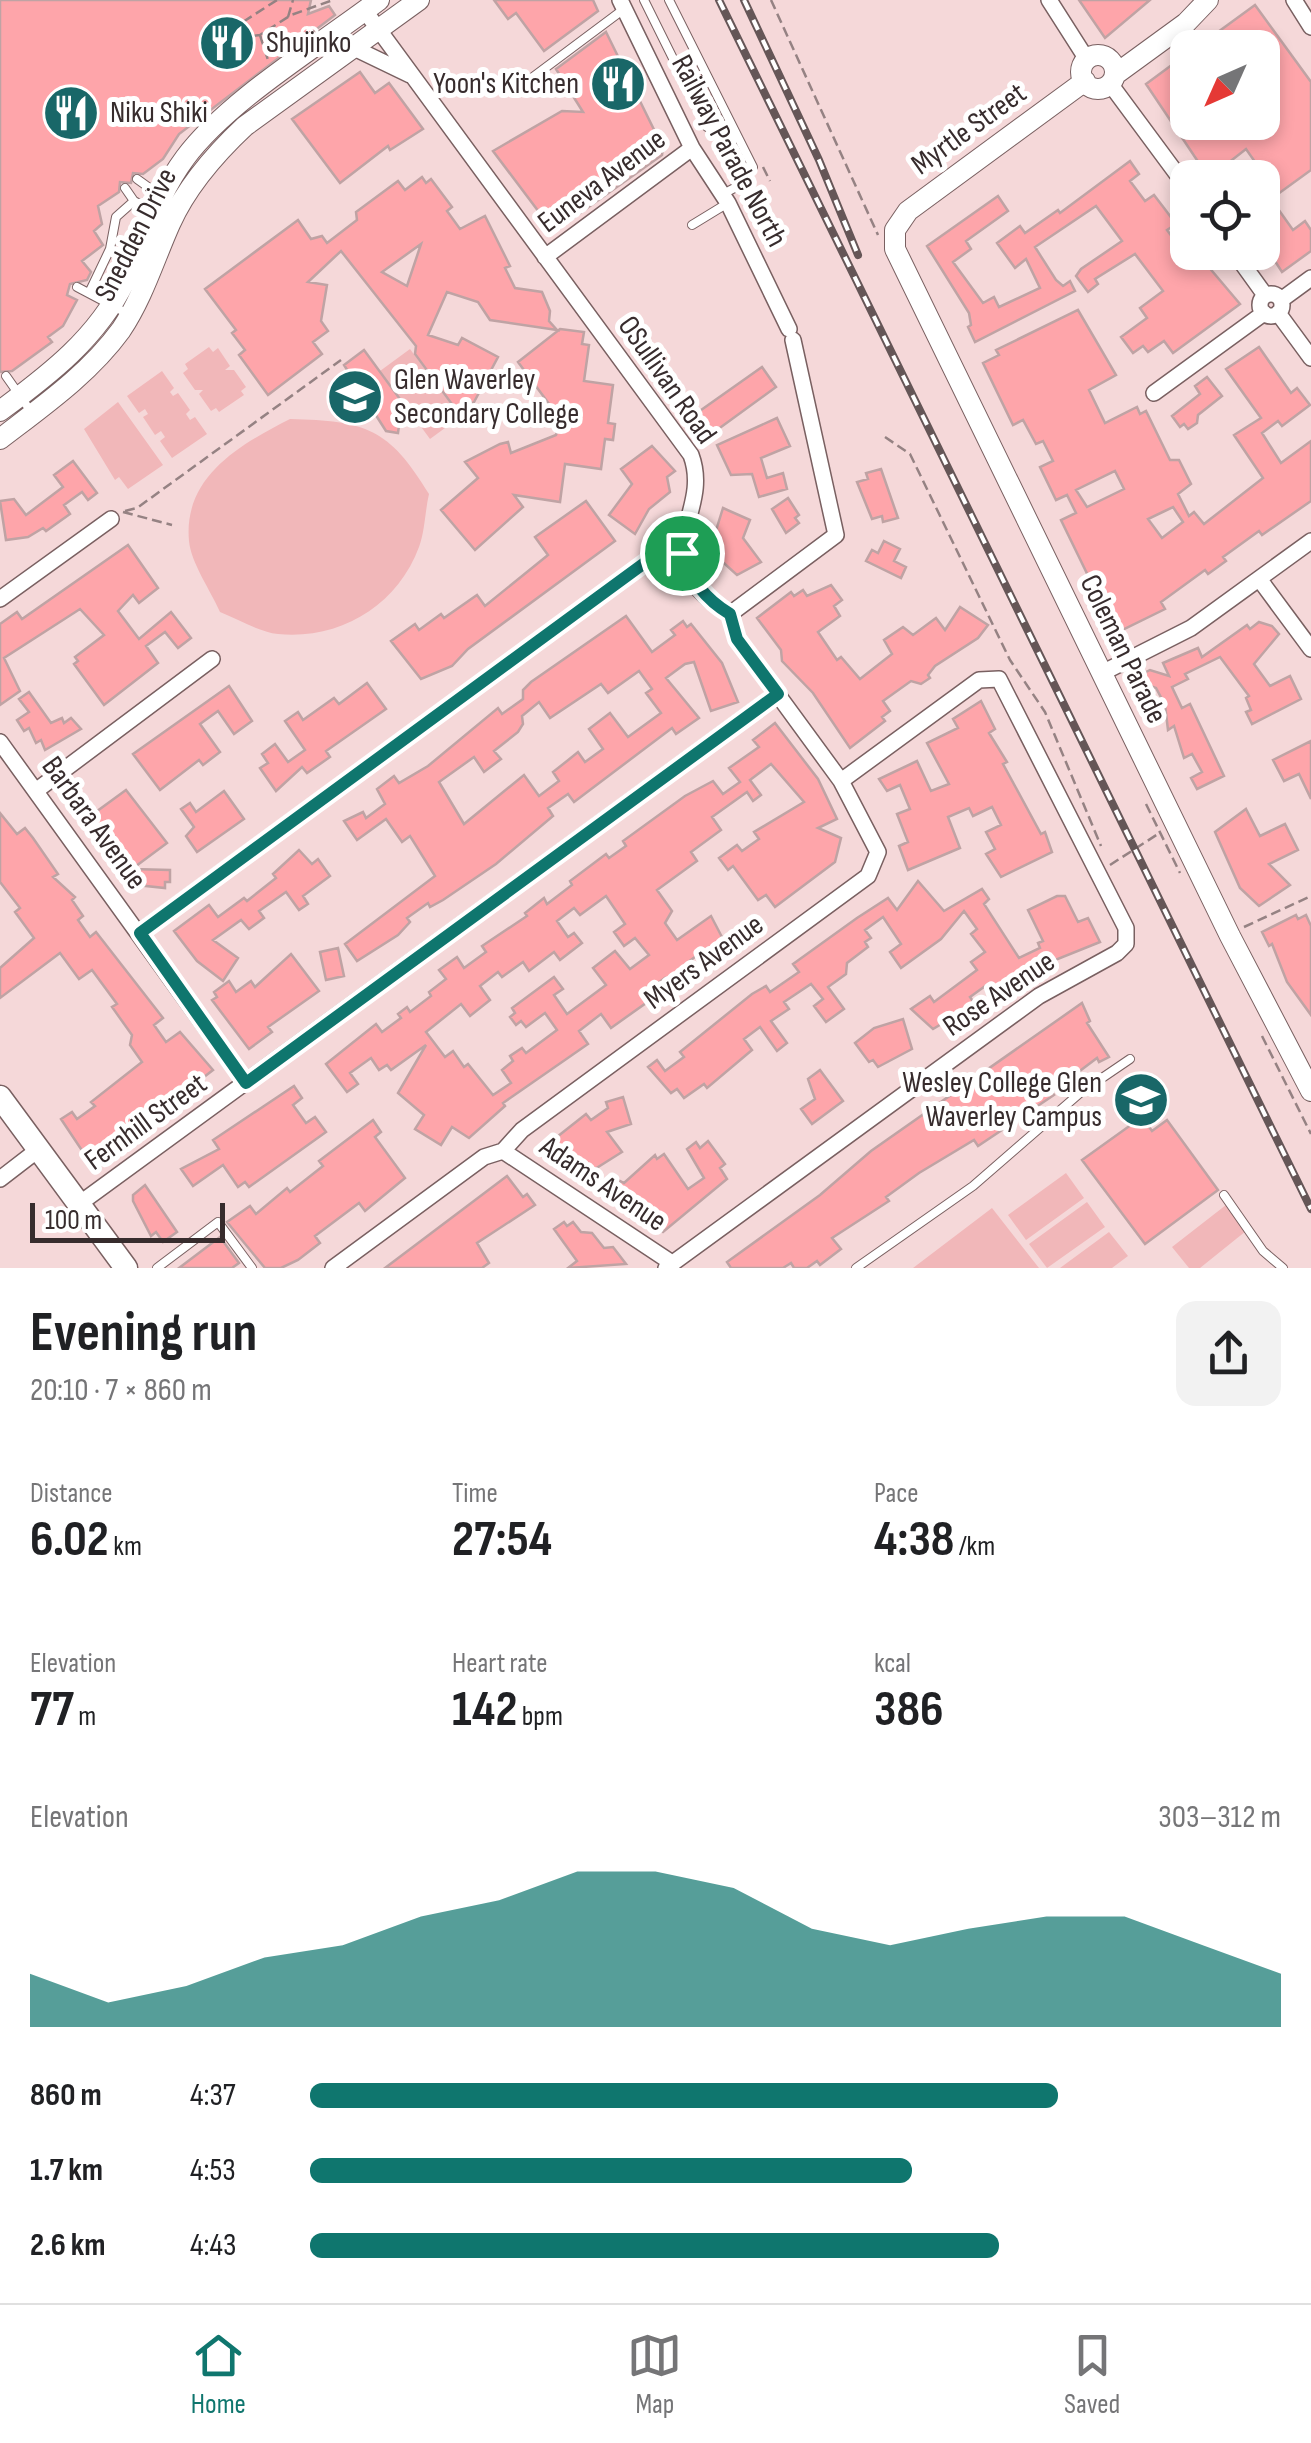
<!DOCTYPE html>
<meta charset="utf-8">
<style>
body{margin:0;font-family:"Sofia Sans Condensed",sans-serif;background:#f2f2f2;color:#202124;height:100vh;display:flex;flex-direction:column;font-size:38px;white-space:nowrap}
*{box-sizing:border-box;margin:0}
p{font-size:32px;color:#757577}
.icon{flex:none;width:55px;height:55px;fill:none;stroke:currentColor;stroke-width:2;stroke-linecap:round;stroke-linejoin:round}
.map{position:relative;height:1268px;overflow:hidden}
.side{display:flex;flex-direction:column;background:#fff;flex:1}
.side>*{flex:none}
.needle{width:65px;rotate:225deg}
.controls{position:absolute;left:1170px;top:30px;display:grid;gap:20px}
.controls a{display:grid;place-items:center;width:110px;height:110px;border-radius:20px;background:#fff;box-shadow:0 5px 15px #0003;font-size:50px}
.scale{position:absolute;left:30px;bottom:25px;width:195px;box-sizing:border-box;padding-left:10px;border:5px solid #372c2d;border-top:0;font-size:28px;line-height:35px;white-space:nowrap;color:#372c2d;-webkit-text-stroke:8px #fff;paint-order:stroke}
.pin{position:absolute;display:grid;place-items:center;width:85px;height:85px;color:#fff;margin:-42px;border:5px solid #fff;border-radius:50%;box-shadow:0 2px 10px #0007}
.round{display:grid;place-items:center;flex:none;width:105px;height:105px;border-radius:20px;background:#f2f2f2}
.head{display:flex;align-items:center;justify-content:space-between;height:170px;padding:0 30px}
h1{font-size:55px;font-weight:700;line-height:75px}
.metrics{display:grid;grid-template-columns:repeat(3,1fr);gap:15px;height:170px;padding:10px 30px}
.metrics div{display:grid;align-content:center}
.metrics b{font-size:50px;font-weight:700}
.metrics small{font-size:28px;font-weight:400}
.metrics p{font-size:28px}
.chart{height:280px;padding:20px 30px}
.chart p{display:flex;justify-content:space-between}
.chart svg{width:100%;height:180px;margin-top:10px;fill:#0f766e;opacity:.7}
ul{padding:0 30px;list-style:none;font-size:32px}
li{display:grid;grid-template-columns:160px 120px 1fr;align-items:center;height:75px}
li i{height:25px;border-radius:12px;background:#0f766e}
.tab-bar{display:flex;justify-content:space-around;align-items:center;height:140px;border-top:2px solid #e0e0e0;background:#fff;font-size:28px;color:#757577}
.tab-bar a{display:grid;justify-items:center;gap:5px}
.tab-bar .active{color:#0f766e}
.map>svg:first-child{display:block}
.green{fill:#f1b7b9}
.building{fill:#fea5aa;stroke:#bfa3a4;stroke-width:2.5;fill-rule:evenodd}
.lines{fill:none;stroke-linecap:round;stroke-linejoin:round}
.lane-casing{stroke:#796061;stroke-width:10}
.street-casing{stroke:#796061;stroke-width:18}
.secondary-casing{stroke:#796061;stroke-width:22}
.primary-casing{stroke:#796061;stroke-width:25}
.path{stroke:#958283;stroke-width:2.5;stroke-dasharray:10 5;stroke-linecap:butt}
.lane{stroke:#fff;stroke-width:8}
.street{stroke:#fff;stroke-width:15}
.secondary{stroke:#fff;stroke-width:20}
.primary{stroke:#fff;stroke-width:22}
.rail-casing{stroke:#655657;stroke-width:8}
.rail{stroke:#fff;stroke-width:4;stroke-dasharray:11;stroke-linecap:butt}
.route-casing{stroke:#fff;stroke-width:20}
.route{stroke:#0f766e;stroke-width:12}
.labels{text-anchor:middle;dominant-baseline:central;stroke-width:10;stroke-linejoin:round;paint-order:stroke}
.poi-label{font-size:30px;fill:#372c2d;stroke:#fff;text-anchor:start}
.street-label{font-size:30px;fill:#372c2d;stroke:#fff}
</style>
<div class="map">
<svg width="1311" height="1268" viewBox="0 0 1311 1268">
<rect width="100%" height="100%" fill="#f5d8d9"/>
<path class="green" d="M209 347 213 352 218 348 230 366 225 370H234L246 387 241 391 244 395 219 412 216 408 211 411 199 394 203 390H195L183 373 188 369 185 364Z
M410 349 460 417 430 439 380 371Z
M162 371 174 388 170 392 173 396 178 393 190 410 186 414 190 420 195 417 207 434 172 458 160 441 165 437 161 431 155 435 143 417 148 414 145 409 139 413 127 396Z
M118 402 163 465 128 489 119 477 115 480 84 429Z
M290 419C366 421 389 428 429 494 425 511 425 531 419 547 397 606 340 640 278 634 259 632 238 619 220 612 211 591 191 563 189 541 183 476 241 444 290 419Z
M1066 1173 1084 1198 1026 1240 1008 1215Z
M1087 1202 1105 1227 1047 1268 1029 1244Z
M1226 1205 1246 1231 1200 1268H1189L1172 1247Z
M992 1208 1039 1268H913Z
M1109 1232 1128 1256 1112 1268H1060Z"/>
<path class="building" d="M0 0H311L308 14 329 6 335 15 179 134 163 159 143 174 133 173 131 183 120 182 119 192 98 206 102 224 94 231 103 245 82 261 91 272 87 280 70 284 67 295 77 300 63 326 48 337 52 342 12 371 0 372Z
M494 0H593L598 11 544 51 516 13 508 19Z
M1079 0H1150L1105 38Z
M1255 5 1311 82V170L1271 199 1293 230 1305 221 1311 230V251L1282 272 1262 241 1265 176 1246 149 1223 167 1231 178H1209L1146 84 1188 53V79L1177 86 1188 101V122H1258L1260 126 1278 113 1262 91V48H1196Z
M606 32 663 148 662 155 559 228 542 216 493 151 562 111 583 112 556 69Z
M360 72 375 93 389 83 423 129 390 150 388 146 340 183 292 119Z
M1130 161 1139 174 1130 181 1145 201 1154 195 1164 208 1176 224 1167 230 1184 253 1196 252 1240 304 1173 353 1164 341 1148 352 1143 346 1133 353 1121 337 1147 318 1140 308 1163 291 1135 254 1095 279 1098 284 1088 292 1076 276 1081 269 1122 241 1096 206 1035 247 1056 280 1063 286 1070 281 1075 291 975 342 968 327 971 325 969 313 927 246 998 196 1008 211 966 241 971 249 953 262 983 303 994 297 999 307 1040 288 1026 259 1015 268 997 243 1020 226 1025 233 1058 210 1060 213Z
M422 177 426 183 431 179 452 207 447 211 460 229 485 216 510 266 505 268 515 288 542 292 550 311 549 321 557 330 490 320 478 302 447 292 428 335 458 345 462 338 498 357 473 404 470 401 457 411 415 354 416 346 341 251 308 282 327 285 321 321 328 331 313 342 322 354 268 395 239 355 245 350 232 333 236 330 205 289 298 220 311 239 322 236 327 243 357 220 356 212 398 181 405 190ZM421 244 407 286 382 272Z
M1078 310 1116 375 1089 390 1105 423 1137 407 1140 414 1146 411 1170 460H1179L1191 484 1178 494 1189 516 1194 512 1204 524 1263 478 1234 435 1261 418 1226 369 1259 347 1291 393 1297 388 1310 405 1282 426 1278 421 1262 433 1281 463 1311 441V501L1262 535 1259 531 1223 557 1226 561 1208 574 1205 570 1161 602 1165 609 1116 633 1061 520 1076 513 1067 495 1056 500 1040 467 1053 461 1043 441 1036 444 1023 420 1013 425 983 363 999 355 996 350ZM1115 471 1124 489 1087 507 1076 490ZM1173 507 1183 522 1162 538 1148 519Z
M560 329 584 332 582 344 589 345 584 381 613 385 608 423 615 424 613 440 605 439 601 469 565 464 560 502 514 495 523 507 475 550 441 510 478 478 465 462 500 444 508 442 511 453 556 435 561 420 518 362Z
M364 350 408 410 400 418 398 433 386 431 344 365Z
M762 367 776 387 710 435 694 415Z
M1207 377 1222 396 1198 415 1197 423 1188 429 1184 424 1180 427 1172 416 1200 394 1195 386Z
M777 418 790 446 761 458 767 478 783 473 787 489 759 497 752 474 731 475 717 445Z
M652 446 675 471 667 477 670 492 649 509 635 534 609 515 632 484 621 469Z
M73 461 97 493 88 500 82 492 64 505 70 514 46 531 43 528 28 537 6 540 0 501 14 499 26 515 63 487 54 475Z
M881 469 898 518 883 522 882 516 872 519 857 482 868 479 866 473Z
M788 498 799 515 795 518 799 523 786 533 772 509Z
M586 501 615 541 468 649 452 666 421 679 391 641 415 624 419 630 441 614 444 618 477 595 485 606 548 555 535 537Z
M723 508 750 520 743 538 761 562 737 575 705 546 713 540Z
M884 541 900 549 894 561 906 567 901 578 866 561 872 550 878 553Z
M128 545 158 588 139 603 133 595 118 611 139 639 171 612 191 638 178 648 165 632 146 646 158 663 104 705 74 664 78 661 75 657 104 635 80 609 4 658 20 691 0 705V624L17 612 22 619Z
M831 585 842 600 834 606 840 616 818 632 837 660 841 657 860 679 892 654 884 640 903 627 913 635 936 618 945 630 960 607 988 625 978 638 935 666 928 675 930 678 921 684 911 681 883 701 890 711 882 717 885 721 850 748 813 693 782 661 781 650 757 618 791 592 794 596 803 590 807 596Z
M626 616 652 652 675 635 671 630 683 621 687 627 691 624 722 663 738 702 711 711 694 662 685 664 666 678 699 718 676 734 672 728 574 802 568 794 548 808 553 816 496 864 443 900 430 907 428 903 407 918 410 922 398 935 357 961 345 944 435 876 410 836 402 842 386 819 357 840 344 821 363 812 366 818 385 804 377 789 394 776 399 783 428 766 498 708 502 714 523 699V690L531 682ZM639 671 652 689 646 693 661 713 628 737 610 713 589 729 603 749 585 762 578 752 567 761 553 772 559 781 539 796 524 775 464 824 439 782 474 757 484 772 501 759 494 751 518 732 523 724 522 716 539 702 550 718 601 684 608 693Z
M1259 622 1272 626 1279 634 1254 664 1270 686 1290 676 1301 699 1252 724 1246 712 1251 710 1246 698 1249 696 1220 657 1185 674 1188 679 1172 687 1182 708 1190 704 1224 776 1197 789 1191 778 1202 772 1192 754 1184 758 1174 726 1168 730 1165 705 1156 688 1145 684 1144 673 1150 670 1169 676 1163 663 1198 648 1202 657 1247 625 1250 629Z
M367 683 386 709 326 751 330 757 307 773 302 767 276 791 260 768 268 763 262 754 275 744 288 762 305 750 285 721 298 712 303 720 334 698 339 704Z
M229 686 252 721 234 734 218 711 200 724 220 752 203 765 199 760 160 790 133 754Z
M29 692 51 723 62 718 64 723 71 718 81 729 45 750 41 740 36 743 29 728 24 731 17 720 29 712 19 699Z
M981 701 995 729 989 733 1007 762 1003 764 1041 834 1045 832 1052 852 1001 877 986 854 995 849 986 832 1001 825 992 807 973 816 969 808 948 817 960 848 908 870 899 846 908 842 897 814 910 809 900 785 887 791 879 779 917 761 931 791 949 784 927 743 958 728 953 719Z
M775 723 818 779 837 819 818 828 841 838 835 862 775 907 766 895 758 900 733 866 728 870 719 858 737 845 742 851 759 839 754 832 804 802 771 764 750 780 761 795 753 801 747 792 712 817 721 830 691 852 697 861 657 890 672 911 665 923 677 940 711 916 723 939 717 943 720 947 708 955 704 950 687 963 691 968 682 975 669 982 665 978 646 992V1003L611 1028 601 1014 579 1031 588 1044 503 1103 505 1106 469 1138 452 1127 441 1145 415 1129 424 1115 398 1093 426 1045 391 1070 387 1065 379 1070 371 1058 350 1073 358 1084 347 1092 326 1064 376 1024 382 1032 401 1018 398 1014 407 1007 410 1012 431 996 429 992 446 979 439 970 457 957 464 968 486 952 482 946 527 916 525 913 544 898 547 904 572 885 570 881 606 854 609 858 626 846 623 841 685 796 713 781 723 794 740 782 729 768 759 747 753 740ZM606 896 625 924 614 932 624 946 635 938 649 955 630 969 615 951 593 968 606 985 567 1014 554 995 563 989 554 977 512 1008 515 1013 510 1017 516 1025 521 1021 526 1027 545 1013 557 1030 526 1053 522 1048 510 1056 513 1061 502 1070 511 1083 493 1095 468 1064 464 1067 453 1051 445 1057 426 1032 461 1004 470 1016 490 1000 480 986 498 972 502 977 523 962 529 971 554 952 560 960 582 943 574 933 568 937 557 921 574 908 580 915Z
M1311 741V799L1299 774 1284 781 1273 760Z
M126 790 167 843 132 869 89 817Z
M224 791 244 819 197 852 186 836 194 827 181 809 190 803 196 812Z
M1246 809 1260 836 1285 824 1298 850 1269 864 1290 885 1259 906 1240 888 1215 832Z
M0 813 17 834 25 828 33 838 58 874 53 877 75 897 72 900 83 916 78 920 90 937 96 932 163 1018 154 1025 166 1042 180 1032 213 1070 91 1164 61 1119 72 1112 77 1119 95 1106 91 1102 142 1062 130 1045 132 1035 112 1007 117 1004 92 970 79 979 60 953 0 998V968L34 938 15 912 20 908 0 882Z
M299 850 312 864 318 859 330 876 303 896 308 904 299 910 286 892 259 911 264 918 249 929 241 920 213 940 238 958 223 981 197 961 174 931 209 905 218 917 244 898 247 901 276 878 273 874Z
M132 869 170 870V882H165V888L137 885Z
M918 881 944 911 982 889 989 899 984 904 1019 958 1040 948 1038 943 1043 941 1028 910 1057 896H1065L1078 922 1088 918 1100 942 1038 967 1034 960 993 991 988 984 970 997 975 1004 933 1029 911 1009 930 996 934 1002 977 970 971 962 985 952 971 934 977 929 964 911 941 939 901 968 890 952 901 944 883 917 865 930 871 938 865 942 868 947 847 963 846 974 828 987 844 1009 826 1022 814 1006 823 999 811 984 784 1002 789 1009 771 1021 787 1043 777 1051 760 1027 744 1039 752 1050 707 1088 704 1084 684 1098 677 1089 671 1093 648 1067 657 1060 665 1071 684 1057 680 1052 752 994 766 986 770 992 799 972 793 964 857 918 888 898 897 910Z
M1296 915 1298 919 1306 915 1311 926V1015L1287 982 1272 944 1269 946 1262 932Z
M338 948 344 976 326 980 320 952Z
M291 954 319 991 268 1027 272 1032 249 1049 212 1000 217 997 214 992 229 981 236 992 251 981 255 987Z
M1082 1003 1090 1021 1087 1023 1109 1057 1099 1062 1097 1058 1052 1092 1054 1095 978 1146 974 1140 919 1173 886 1197 889 1201 832 1238 841 1249 820 1265 817 1261 807 1268H794L791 1263 783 1268H731L727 1262 820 1195 871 1151Z
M903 1019 912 1049 878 1067 873 1060 869 1062 855 1043 874 1028Z
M820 1070 843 1101 812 1124 801 1109 815 1099 808 1079Z
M294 1086 302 1098 293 1105 306 1123 315 1117 326 1132 249 1187 245 1182 238 1187 223 1165 193 1186 181 1169 219 1149 213 1140Z
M623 1097 631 1124 607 1132 622 1152 579 1179 561 1154 553 1160 543 1148 586 1114 591 1120 608 1108 606 1102Z
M1142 1117 1152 1131 1167 1120 1218 1190 1145 1244 1082 1160Z
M373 1120 381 1132 375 1137 405 1178 365 1211 359 1203 315 1236 320 1243 298 1260 281 1268H265L227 1222 250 1206 256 1214 287 1188 290 1192 323 1166 319 1161Z
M708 1141 725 1164 720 1168 727 1179 663 1232 613 1198 620 1181 624 1183 655 1155 657 1159 664 1154 688 1189 704 1178 687 1149 696 1142 700 1148Z
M507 1176 523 1197 527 1194 535 1205 477 1243 489 1263 482 1268H385Z
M145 1185 177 1232 163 1242 156 1232 151 1236 133 1201V1195Z
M564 1222 567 1226 573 1222 581 1232 592 1233 604 1248 613 1247 626 1264 568 1268 577 1261 554 1229Z
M220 1237 239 1263 232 1268H179Z"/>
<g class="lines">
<g class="lane-casing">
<path id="lane" d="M644 0 707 127 738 139
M669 0 753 167 742 184 723 194
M533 77 624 9
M137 179 162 197
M742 184 762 199
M125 188 134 201 154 212
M692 225 728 203
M77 287 130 315
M89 293 110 249 116 217 134 201
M6 376 32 413
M1224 1195 1263 1251 1283 1268
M157 1268 218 1222 252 1268
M856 1268 973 1186 1080 1093 1130 1059"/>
</g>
<g class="street-casing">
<path id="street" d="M620 0 692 148 728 203 789 329
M1049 0 1086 58
M1294 0 1311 27
M365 11 691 455C714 517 637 557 730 614L737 639 841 781
M354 48 410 75
M1111 85 1188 189
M1234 252 1265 295
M545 257 692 148
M1260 305a11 11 0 1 1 22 0a11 11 0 1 1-22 0Z
M1281 300 1311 278
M1278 313 1311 358
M1154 393 1264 313
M1260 580 1311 649
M0 599 111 519
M730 614 836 535 793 340
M1102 673 1191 628 1311 541
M0 742 246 1083
M37 790 212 659
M139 933 650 559 682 553
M503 1151 672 1263
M0 1179 39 1149
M79 1204 777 694
M333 1268 484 1157 503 1151 522 1130 868 876 878 852 841 781 979 680 999 679 1126 928V944L1117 953 1039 996 666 1268"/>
</g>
<g class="secondary-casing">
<path id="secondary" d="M1081 72a17 17 0 1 1 34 0a17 17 0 1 1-34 0Z
M1116 74 1186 23 1208 0
M1085 81 908 211 895 230V249L1230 936 1311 1091
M0 411C50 374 97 338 125 281 146 239 156 197 185 158 228 100 320 45 379 0
M0 439C43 406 89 374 121 330 143 297 154 260 170 224 187 186 214 155 245 126L419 0"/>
</g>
<g class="primary-casing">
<path id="primary" d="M0 1097 126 1268"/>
</g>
<path class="path" d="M771 0 878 235
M288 17 293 0
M260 35 268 60
M218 38 277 0
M209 42 260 35 291 15 333 0
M763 167 770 181
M885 437 910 454 1010 660 1045 712 1101 846
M125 511 137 508 341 360
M123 512 172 525
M1146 804 1180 873
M1110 865 1158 834
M1244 927 1311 896
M1262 1036 1311 1134"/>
<use href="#lane" class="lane"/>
<use href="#street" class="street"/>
<use href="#secondary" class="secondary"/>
<use href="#primary" class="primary"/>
<g class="rail-casing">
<path id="rail" d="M719 0 1311 1209
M744 0 819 160 858 255"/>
</g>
<use href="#rail" class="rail"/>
</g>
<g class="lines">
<g class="route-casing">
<path id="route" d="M682 553C691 580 705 599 730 614L737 639 778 694 246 1083 140 933 650 559Z"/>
</g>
<use href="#route" class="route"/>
</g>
<defs>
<g id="restaurant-disc" transform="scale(2.875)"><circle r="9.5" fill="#196768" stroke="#fff"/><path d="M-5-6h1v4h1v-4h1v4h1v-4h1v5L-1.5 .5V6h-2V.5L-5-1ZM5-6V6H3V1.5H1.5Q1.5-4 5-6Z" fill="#fff"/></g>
<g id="school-disc" transform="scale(2.875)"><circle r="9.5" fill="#196768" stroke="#fff"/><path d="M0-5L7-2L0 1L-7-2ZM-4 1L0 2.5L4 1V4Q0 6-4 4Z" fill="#fff"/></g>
</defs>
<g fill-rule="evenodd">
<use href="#restaurant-disc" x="227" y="43"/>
<use href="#restaurant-disc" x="618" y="84"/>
<use href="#restaurant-disc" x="71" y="113"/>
<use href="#school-disc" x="355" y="397"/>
<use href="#school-disc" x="1141" y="1100"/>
</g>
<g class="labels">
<g class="poi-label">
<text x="266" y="43">Shujinko</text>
<text x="579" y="84" text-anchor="end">Yoon's Kitchen</text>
<text x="110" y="113">Niku Shiki</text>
<text x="394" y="380">Glen Waverley<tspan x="394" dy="34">Secondary College</tspan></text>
<text x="1102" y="1083" text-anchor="end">Wesley College Glen<tspan x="1102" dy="34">Waverley Campus</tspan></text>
</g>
<g class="street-label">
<text transform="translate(969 129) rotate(-36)">Myrtle Street</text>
<text transform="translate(729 151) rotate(62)">Railway Parade North</text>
<text transform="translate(602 181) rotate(-37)">Euneva Avenue</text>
<text transform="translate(136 235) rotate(-63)">Snedden Drive</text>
<text transform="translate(667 380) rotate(55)">OSullivan Road</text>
<text transform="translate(1123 649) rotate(64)">Coleman Parade</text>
<text transform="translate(94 823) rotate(54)">Barbara Avenue</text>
<text transform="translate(704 962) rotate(-36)">Myers Avenue</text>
<text transform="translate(999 994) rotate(-34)">Rose Avenue</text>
<text transform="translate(146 1122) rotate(-36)">Fernhill Street</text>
<text transform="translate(603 1184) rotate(34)">Adams Avenue</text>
</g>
</g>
</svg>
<div class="controls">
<a><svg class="needle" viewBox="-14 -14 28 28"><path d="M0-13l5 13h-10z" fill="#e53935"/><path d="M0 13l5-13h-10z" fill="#757577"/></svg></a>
<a><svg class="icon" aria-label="locate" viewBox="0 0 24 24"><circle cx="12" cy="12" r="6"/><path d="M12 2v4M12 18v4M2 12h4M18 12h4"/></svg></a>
</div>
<div class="scale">100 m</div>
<div class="pin" style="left:682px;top:553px;background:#1e9e55"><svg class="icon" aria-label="arrive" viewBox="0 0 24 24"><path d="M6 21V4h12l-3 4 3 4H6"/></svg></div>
</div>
<section class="side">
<div class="head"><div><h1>Evening run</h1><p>20:10 · 7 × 860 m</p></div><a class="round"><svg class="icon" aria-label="share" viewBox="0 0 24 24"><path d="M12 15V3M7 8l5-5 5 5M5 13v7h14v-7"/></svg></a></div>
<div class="metrics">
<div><p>Distance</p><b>6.02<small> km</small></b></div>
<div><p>Time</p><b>27:54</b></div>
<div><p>Pace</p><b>4:38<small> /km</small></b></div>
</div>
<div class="metrics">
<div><p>Elevation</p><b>77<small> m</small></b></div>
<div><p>Heart rate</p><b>142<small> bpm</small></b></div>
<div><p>kcal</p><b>386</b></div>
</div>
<div class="chart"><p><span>Elevation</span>303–312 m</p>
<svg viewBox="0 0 160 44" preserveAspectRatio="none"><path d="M0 44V31L10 38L20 34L30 27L40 24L50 17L60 13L70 6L80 6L90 10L100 20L110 24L120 20L130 17L140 17L150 24L160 31V44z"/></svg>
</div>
<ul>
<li><b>860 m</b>4:37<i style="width:77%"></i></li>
<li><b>1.7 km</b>4:53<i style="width:62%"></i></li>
<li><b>2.6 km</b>4:43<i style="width:71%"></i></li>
</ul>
</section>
<nav class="tab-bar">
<a class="active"><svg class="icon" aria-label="home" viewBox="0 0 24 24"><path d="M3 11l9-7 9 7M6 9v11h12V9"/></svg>Home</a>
<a><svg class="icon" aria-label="map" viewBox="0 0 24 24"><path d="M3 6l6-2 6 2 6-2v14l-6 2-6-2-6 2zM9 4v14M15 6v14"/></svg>Map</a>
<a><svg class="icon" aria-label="saved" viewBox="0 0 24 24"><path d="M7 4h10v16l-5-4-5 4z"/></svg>Saved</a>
</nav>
